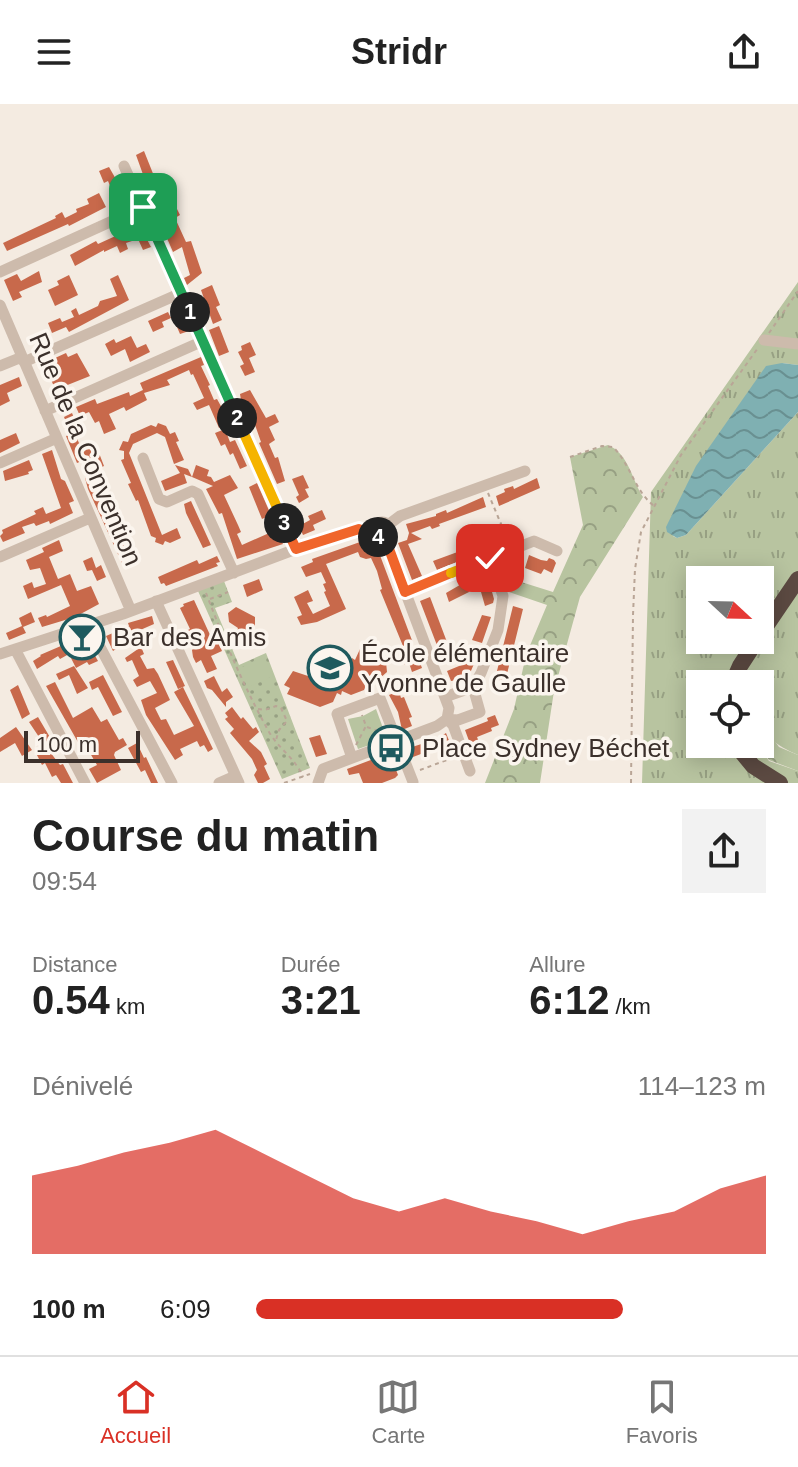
<!DOCTYPE html>
<html lang="fr">
<meta charset="utf-8">
<style>
body{margin:0;font-family:Arial,sans-serif;background:#f2f2f2;color:#222;height:100vh;display:flex;flex-direction:column;font-size:30px;white-space:nowrap}
*{box-sizing:border-box;margin:0}
p{font-size:26px;color:#767676}
.icon{flex:none;width:44px;height:44px;fill:none;stroke:currentColor;stroke-width:2;stroke-linecap:round;stroke-linejoin:round}
.map{position:relative;height:679px;overflow:hidden}
.sheet{display:flex;flex-direction:column;background:#fff;flex:1}
.sheet>*{flex:none}
.needle{width:52px;rotate:112deg}
.fabs{position:absolute;left:686px;top:462px;display:grid;gap:16px}
.fabs a{display:grid;place-items:center;width:88px;height:88px;border-radius:0px;background:#fff;box-shadow:0 4px 20px #0003;font-size:40px}
.scale{position:absolute;left:24px;bottom:20px;width:116px;box-sizing:border-box;padding-left:8px;border:4px solid #3b302b;border-top:0;font-size:22px;line-height:28px;white-space:nowrap;color:#3b302b;-webkit-text-stroke:6px #fbf5ee;paint-order:stroke}
.pin{position:absolute;display:grid;place-items:center;width:68px;height:68px;color:#fff;margin:-34px;border-radius:16px;box-shadow:0 4px 12px #0006}
.km{position:absolute;width:40px;height:40px;margin:-20px;border-radius:50%;background:#222;color:#fff;font-size:22px;line-height:40px;text-align:center}
.round{display:grid;place-items:center;flex:none;width:84px;height:84px;border-radius:0px;background:#f2f2f2}
.overview{display:flex;align-items:center;justify-content:space-between;height:136px;padding:0 32px}
h1{font-size:44px;font-weight:600;line-height:60px}
.stats{display:grid;grid-template-columns:repeat(3,1fr);gap:12px;height:136px;padding:8px 32px}
.stats div{display:grid;align-content:center}
.stats b{font-size:40px;font-weight:600}
.stats small{font-size:22px;font-weight:400}
.stats p{font-size:22px}
.chart{height:224px;padding:16px 32px}
.chart p{display:flex;justify-content:space-between}
.chart svg{width:100%;height:144px;margin-top:8px;fill:#d93025;opacity:.7}
ul{padding:0 32px;list-style:none;font-size:26px}
li{display:grid;grid-template-columns:128px 96px 1fr;align-items:center;height:60px}
li i{height:20px;border-radius:10px;background:#d93025}
header{display:flex;justify-content:space-between;align-items:center;height:104px;padding:0 32px;background:#fff;font-size:36px;font-weight:600}
.tab-bar{display:flex;justify-content:space-around;align-items:center;height:112px;border-top:2px solid #e0e0e0;background:#fff;font-size:22px;color:#767676}
.tab-bar a{display:grid;justify-items:center;gap:4px}
.tab-bar .current{color:#d93025}
.map>svg:first-child{display:block}
.grass{fill:url(#grass-tufts);fill-rule:evenodd}
.forest{fill:url(#forest-crowns)}
.park{fill:url(#park-dots)}
.garden{fill:#b8c4a0}
.water{fill:url(#water-waves)}
.building{fill:#c8694b}
.lines{fill:none;stroke-linecap:round;stroke-linejoin:round}
.path{stroke:#b9a596;stroke-width:2;stroke-dasharray:4 4;stroke-linecap:butt}
.minor{stroke:#cdbbac;stroke-width:11}
.highway{stroke:#5c4a42;stroke-width:16}
.split-1-casing{stroke:#fff;stroke-width:16}
.split-2-casing{stroke:#fff;stroke-width:16}
.split-3-casing{stroke:#fff;stroke-width:16}
.split-4-casing{stroke:#fff;stroke-width:16}
.split-5-casing{stroke:#fff;stroke-width:16}
.split-6-casing{stroke:#fff;stroke-width:16}
.split-1{stroke:#22a559;stroke-width:10}
.split-2{stroke:#22a559;stroke-width:10}
.split-3{stroke:#f5b400;stroke-width:10}
.split-4{stroke:#f0652b;stroke-width:10}
.split-5{stroke:#f0652b;stroke-width:10}
.split-6{stroke:#f5b400;stroke-width:10}
.labels{text-anchor:middle;dominant-baseline:central;stroke-width:7;stroke-linejoin:round;paint-order:stroke}
.street-label{font-size:26px;fill:#3b302b;stroke:#fbf5ee}
.poi-label{font-size:26px;fill:#3b302b;stroke:#fbf5ee;text-anchor:start}
</style>
<header><svg class="icon" aria-label="menu" viewBox="0 0 24 24"><path d="M4 6h16M4 12h16M4 18h16"/></svg>Stridr<svg class="icon" aria-label="share" viewBox="0 0 24 24"><path d="M12 15V3M7 8l5-5 5 5M5 13v7h14v-7"/></svg></header>
<div class="map">
<svg width="798" height="679" viewBox="0 0 798 679">
<defs>
<pattern id="grass-tufts" width="24" height="20" patternUnits="userSpaceOnUse" patternTransform="scale(2)"><rect width="24" height="20" fill="#b8c4a0"/><path d="M3 7l-1-3M5 7V3M7 7l1-3M15 17l-1-3M17 17v-4M19 17l1-3" fill="none" stroke="#97a083"/></pattern>
<pattern id="forest-crowns" width="20" height="18" patternUnits="userSpaceOnUse" patternTransform="scale(2)"><rect width="20" height="18" fill="#b8c4a0"/><path d="M2 6a3 3 0 1 1 6 0M12 15a3 3 0 1 1 6 0" fill="none" stroke="#97a083"/></pattern>
<pattern id="park-dots" width="8" height="8" patternUnits="userSpaceOnUse" patternTransform="scale(2)"><rect width="8" height="8" fill="#b8c4a0"/><path d="M2 2h.1M6 6h.1" fill="none" stroke="#97a083" stroke-width="1.8" stroke-linecap="round"/></pattern>
<pattern id="water-waves" width="16" height="10" patternUnits="userSpaceOnUse" patternTransform="scale(2)"><rect width="16" height="10" fill="#7fb0b2"/><path d="M0 5q4-4 8 0t8 0" fill="none" stroke="#699091"/></pattern>
</defs>
<rect width="100%" height="100%" fill="#f4ebe1"/>
<path class="grass" d="M798 178V261L782 259 673 432 677 434 686 431 798 308V651C758 634 760 619 760 580H700V640H757L769 657 798 667V679H642L651 388ZM700 476H760V536H700Z"/>
<path class="forest" d="M608 341C629 350 632 376 643 393L580 493 554 587 540 679H485L514 605 526 551 547 501 509 488 507 455 517 453 518 477 553 488 583 421 570 353Z
M760 617 779 643 798 651V667L769 656 757 640H760Z"/>
<path class="park" d="M224 477 232 498 215 504 239 561 266 549 310 664 282 675 198 487Z"/>
<path class="garden" d="M264 553 273 572 249 583 240 564Z
M376 605 387 635 358 645 348 615 363 612Z"/>
<path class="water" d="M782 259 798 261V308L686 431 677 434 667 428 666 423 696 362 766 262Z"/>
<path class="building" d="M144 47 154 72 156 76 161 74 165 84 155 89 150 78 147 80 145 76 136 51Z
M109 63 129 98 119 103 108 77 104 79 99 67Z
M99 89 106 103 69 122 68 120 7 147 3 139 56 114 55 112 62 108 65 114 77 108 76 105 89 100 87 95Z
M176 103 180 111 175 114 186 138 191 137 202 169 187 181 184 174 190 171 182 143 173 148 160 118 171 113 168 106Z
M133 124 135 129 142 126 151 143 143 146 138 135 126 139 128 145 120 149 117 142 104 148V146L75 162 70 151 96 137 98 140Z
M39 167 42 178 19 188 22 193 13 197 4 176 17 170 21 177Z
M69 171 78 191 55 202 48 186 59 181 57 177Z
M118 171 129 196 69 228 66 223 52 229 48 219 60 214 62 218 74 213 71 207 76 204 79 211 98 202 100 197 117 192 110 175Z
M212 181 220 201 216 203 222 216 213 220 201 186Z
M179 205 189 227 180 230 171 209Z
M168 208 171 214 162 218 164 223 153 228 148 217Z
M219 222 229 248 219 252 209 226Z
M131 232 137 244 146 240 150 248 130 258 125 245 111 252 105 240 114 235 116 239Z
M250 238 256 251 249 254 255 268 245 272 240 262 244 260 238 248 242 246 241 242Z
M66 249 68 253 77 249 90 272 60 284 61 290 58 292 44 259Z
M201 253 204 261 201 262 210 281 208 282 214 296 217 295 222 304 227 320 219 324 209 301 197 306 193 299 204 294 193 270 191 271 189 266 167 276 170 281 144 289 147 296 126 307 124 303 109 310 116 325 104 330 99 317 95 319 89 308 80 312 76 303 95 295 97 300 129 288 130 292 143 286 140 279Z
M19 273 22 282 7 289 10 297 0 302V281Z
M250 286 266 314 275 310 279 318 269 323 275 336 269 340 275 354 278 353 285 377 277 380 259 339 261 338 254 318 241 296 240 290Z
M72 309 79 326 74 328 79 339 87 338 93 351 99 349 104 362 95 366 89 354 77 359 66 332 71 330 64 313Z
M158 319 166 322 170 330 175 328 179 337 176 338 184 356 174 360 165 333 157 329 133 340 129 349 162 431 177 424 181 434 170 439 165 437 163 441 155 438 156 434 151 432 138 396 136 397 128 380 131 379 121 356 124 355V347L119 346 123 337 128 338 131 330 151 321 156 323Z
M225 325 230 338 235 336 247 362 240 365 233 349 230 351 225 340 221 342 215 329Z
M16 329 20 339 0 349V336Z
M52 346 61 375 65 377 74 397 69 399 73 409 50 420 49 417 36 422 34 419 22 423 25 429 3 438 0 432 3 429 2 426 36 410 34 407 43 403 46 410 61 404 42 350Z
M29 356 33 366 28 368 29 370 5 377 3 367Z
M175 361 188 365 192 373 184 370 187 379 165 387 161 377 180 369Z
M196 361 209 366 207 372 211 373 214 378 230 371 238 384 224 391 238 421 241 428 237 430 242 441 276 426 283 440 237 455 222 409 219 410 206 385 213 382 192 373Z
M303 371 309 384 305 385 309 393 299 399 296 393 299 391 292 375Z
M91 372 107 411 132 457 123 461 88 385 85 374Z
M537 374 540 384 499 402 496 392 505 388 504 385 513 382 514 385Z
M257 379 271 411 262 415 249 383Z
M483 393 486 403 439 420 440 422 432 425 430 422 411 429 422 435 408 440 422 472 412 476 398 439 407 436 409 429 406 420 436 412V410L446 406 447 409Z
M191 397 211 441 203 444 186 409 184 400Z
M322 406 326 415 313 421 315 426 303 431 299 422 310 416 308 412Z
M502 431 505 439 437 466 433 457 482 439 481 436Z
M59 436 63 447 49 453 58 475 70 470 77 487 91 482 99 500 75 513 42 523 38 514 46 511 47 513 70 502 61 481 28 495 23 482 32 478 34 484 46 480 40 464 30 466 26 456 44 448 42 444Z
M360 438 366 448 378 446 413 539 409 540 416 557 419 556 422 564 412 568 409 559 405 561 399 544 403 542 380 486 382 485 377 467 371 454 366 455 360 453 358 448 326 460 346 505 317 518 301 521 297 513 302 511 294 493 308 486 313 497 307 499 313 510 330 502 324 488 326 487 323 480 326 479 321 468 306 473 301 463 313 458 312 455Z
M529 451 541 456 547 457 549 454 554 456 556 459 552 469 544 465 541 470 525 464Z
M217 452 220 458 216 459 218 462 166 482 164 479 161 480 158 473 197 456 199 460Z
M92 453 96 464 101 461 106 473 97 477 92 466 87 467 83 457Z
M487 470 494 495 493 499 485 502 477 474Z
M259 475 263 486 247 493 243 481Z
M465 478 469 488 449 498 446 489Z
M430 493 450 546 452 553 443 557 420 497Z
M194 496 211 533 215 531 222 547 211 552 217 565 207 569 201 556 196 559 193 553 192 546 194 544 186 527 190 525 180 504 184 502 183 500Z
M513 502 523 505 505 578 495 575Z
M236 503 255 513V533L250 541 238 538 236 530 238 524 229 518 228 509Z
M31 508 35 518 23 523 26 529 9 536 6 529 22 522 19 514Z
M482 511 491 513 482 539 472 536Z
M152 512 154 520 131 530 132 534 113 547 106 532 129 522 128 519Z
M84 532 98 557 89 561 87 558 76 564 69 550 60 555 58 552 37 565 33 557 41 552 40 551Z
M138 545H142L144 550 140 552 147 565 154 564 158 570 170 596 155 604 161 616 166 615 174 631 194 622 174 588 183 583 213 645 208 648 204 641 200 643 197 637 180 645 183 651 175 656 146 611 141 596 157 589 150 577 137 583 133 576 139 572 132 556 127 558 125 554Z
M360 545 386 558 387 568 379 575 371 571 364 586 351 591 342 587 341 591 337 589 333 598 320 603 287 590 290 584 284 581 293 567 317 575 312 564 321 558 324 549 334 553 335 551 344 552 348 562 352 554 355 556Z
M476 555 468 574 451 577 447 567Z
M173 556 185 582 178 585 166 558Z
M74 562 88 584 77 590 69 571 59 576 56 570Z
M103 571 122 608 113 612 98 583 92 586 89 578Z
M214 572 222 588 227 584 233 593 226 598V603L212 586 207 584 204 577Z
M55 578 73 614 92 603 101 618 107 615 119 636 123 634 127 641 115 648 114 651 121 666 97 679 89 665 97 661 87 644 83 647 46 582Z
M18 581 30 610 22 615 10 586Z
M399 587 401 594 404 593 412 613 409 614 412 622 402 626 398 608 389 591Z
M232 603 241 615 243 613 253 625 256 623 259 628 249 637 261 648 267 660 264 662 270 675 263 679H258L254 671 257 666 252 655 230 629 234 625 225 615 228 613 225 609Z
M495 611 499 621 491 624 492 627 477 633 485 653 476 656 465 626 488 617 487 614Z
M38 613 51 635 43 639 29 618Z
M16 623 32 646 22 652 15 639 0 648V634Z
M446 629 450 639 413 653 409 644 437 635Z
M320 631 327 650 316 653 309 634Z
M137 639 144 654 146 653 158 679H151L145 666 141 668 128 644Z
M47 644 60 661 63 660 73 679H61L56 671 52 673 45 659 42 661 36 649Z
M392 648 394 654 392 655 398 671 395 674 382 679H363L359 669 349 671 347 665Z"/>
<g class="lines">
<path class="path" d="M769 229 798 187
M570 353 602 342 613 343C631 361 634 386 654 402
M488 389 509 439
M206 489C224 536 244 583 269 628 279 645 296 655 303 673
M210 495 228 488
M258 605 265 606 276 602 281 604 287 617 279 626 276 636
M367 623 384 629
M356 641 366 622 362 611
M420 666 455 653
M284 679 310 670
M631 679 633 511 635 465 641 428 681 351 758 244"/>
<path class="minor" d="M124 62 296 445
M0 168 143 103
M0 201 131 507
M764 236 798 240
M24 258 181 189
M0 262 22 253
M45 307 203 237
M143 354 159 395 167 398 192 387 198 390 234 469
M0 359 57 334
M374 426a8 8 0 1 1 16 0a8 8 0 1 1-16 0Z
M388 421 400 412 525 367
M0 453 90 414
M405 488 534 437 557 447
M156 497 239 679
M89 522 172 679
M15 545 85 679
M0 550 123 510 296 445 379 419
M445 593 473 583 481 569 498 526 503 492 490 454
M447 615 458 616 480 608 473 583
M447 615 453 621 470 667
M352 654 337 610 380 594 413 678
M219 679 235 672
M318 679 323 665 437 622 447 615 449 604 385 434"/>
<path class="highway" d="M760 531 798 475
M732 580 740 562 757 536
M735 640 753 662 780 679"/>
</g>
<g class="lines">
<g class="split-1-casing">
<path id="split-1" d="M143 103 190 208"/>
</g>
<g class="split-2-casing">
<path id="split-2" d="M190 208 237 314"/>
</g>
<g class="split-3-casing">
<path id="split-3" d="M237 314 284 419"/>
</g>
<g class="split-4-casing">
<path id="split-4" d="M284 419 296 445 359 425 378 433"/>
</g>
<g class="split-5-casing">
<path id="split-5" d="M378 433 385 434 405 488 451 469"/>
</g>
<g class="split-6-casing">
<path id="split-6" d="M451 469 490 454"/>
</g>
<use href="#split-1" class="split-1"/>
<use href="#split-2" class="split-2"/>
<use href="#split-3" class="split-3"/>
<use href="#split-4" class="split-4"/>
<use href="#split-5" class="split-5"/>
<use href="#split-6" class="split-6"/>
</g>
<defs>
<g id="bar-ring" transform="scale(2.3)"><circle r="9.5" fill="#fbf5ee" stroke="#1f5a5e" stroke-width="1.5"/><path d="M-6-5H6L.8 .8V4.5H3.5V6h-7V4.5H-.8V.8Z" fill="#1f5a5e"/></g>
<g id="school-ring" transform="scale(2.3)"><circle r="9.5" fill="#fbf5ee" stroke="#1f5a5e" stroke-width="1.5"/><path d="M0-5L7-2L0 1L-7-2ZM-4 1L0 2.5L4 1V4Q0 6-4 4Z" fill="#1f5a5e"/></g>
<g id="bus-ring" transform="scale(2.3)"><circle r="9.5" fill="#fbf5ee" stroke="#1f5a5e" stroke-width="1.5"/><path d="M-5-6H5V4H4V6H2V4H-2V6H-4V4H-5ZM-3.5-4V0h7V-4ZM-3.5 1.2v1.5H-2V1.2ZM2 1.2v1.5H3.5V1.2Z" fill="#1f5a5e"/></g>
</defs>
<g fill-rule="evenodd">
<use href="#bar-ring" x="82" y="533"/>
<use href="#school-ring" x="330" y="564"/>
<use href="#bus-ring" x="391" y="644"/>
</g>
<g class="labels">
<g class="street-label">
<text transform="translate(86 345) rotate(67)">Rue de la Convention</text>
</g>
<g class="poi-label">
<text x="113" y="533">Bar des Amis</text>
<text x="361" y="549">École élémentaire<tspan x="361" dy="30">Yvonne de Gaulle</tspan></text>
<text x="422" y="644">Place Sydney Béchet</text>
</g>
</g>
</svg>
<div class="fabs">
<a><svg class="needle" viewBox="-14 -14 28 28"><path d="M0-13l5 13h-10z" fill="#e53935"/><path d="M0 13l5-13h-10z" fill="#767676"/></svg></a>
<a><svg class="icon" aria-label="locate" viewBox="0 0 24 24"><circle cx="12" cy="12" r="6"/><path d="M12 2v4M12 18v4M2 12h4M18 12h4"/></svg></a>
</div>
<div class="scale">100 m</div>
<div class="pin" style="left:143px;top:103px;background:#1e9e55"><svg class="icon" aria-label="arrive" viewBox="0 0 24 24"><path d="M6 21V4h12l-3 4 3 4H6"/></svg></div>
<div class="pin" style="left:490px;top:454px;background:#d93025"><svg class="icon" aria-label="check" viewBox="0 0 24 24"><path d="M5 12l5 5 9-10"/></svg></div>
<b class="km" style="left:190px;top:208px">1</b>
<b class="km" style="left:237px;top:314px">2</b>
<b class="km" style="left:284px;top:419px">3</b>
<b class="km" style="left:378px;top:433px">4</b>
</div>
<section class="sheet">
<div class="overview"><div><h1>Course du matin</h1><p>09:54</p></div><a class="round"><svg class="icon" aria-label="share" viewBox="0 0 24 24"><path d="M12 15V3M7 8l5-5 5 5M5 13v7h14v-7"/></svg></a></div>
<div class="stats">
<div><p>Distance</p><b>0.54<small> km</small></b></div>
<div><p>Durée</p><b>3:21</b></div>
<div><p>Allure</p><b>6:12<small> /km</small></b></div>
</div>
<div class="chart"><p><span>Dénivelé</span>114–123 m</p>
<svg viewBox="0 0 160 44" preserveAspectRatio="none"><path d="M0 44V20L10 17L20 13L30 10L40 6L50 13L60 20L70 27L80 31L90 27L100 31L110 34L120 38L130 34L140 31L150 24L160 20V44z"/></svg>
</div>
<ul>
<li><b>100 m</b>6:09<i style="width:72%"></i></li>
</ul>
</section>
<nav class="tab-bar">
<a class="current"><svg class="icon" aria-label="home" viewBox="0 0 24 24"><path d="M3 11l9-7 9 7M6 9v11h12V9"/></svg>Accueil</a>
<a><svg class="icon" aria-label="map" viewBox="0 0 24 24"><path d="M3 6l6-2 6 2 6-2v14l-6 2-6-2-6 2zM9 4v14M15 6v14"/></svg>Carte</a>
<a><svg class="icon" aria-label="saved" viewBox="0 0 24 24"><path d="M7 4h10v16l-5-4-5 4z"/></svg>Favoris</a>
</nav>
